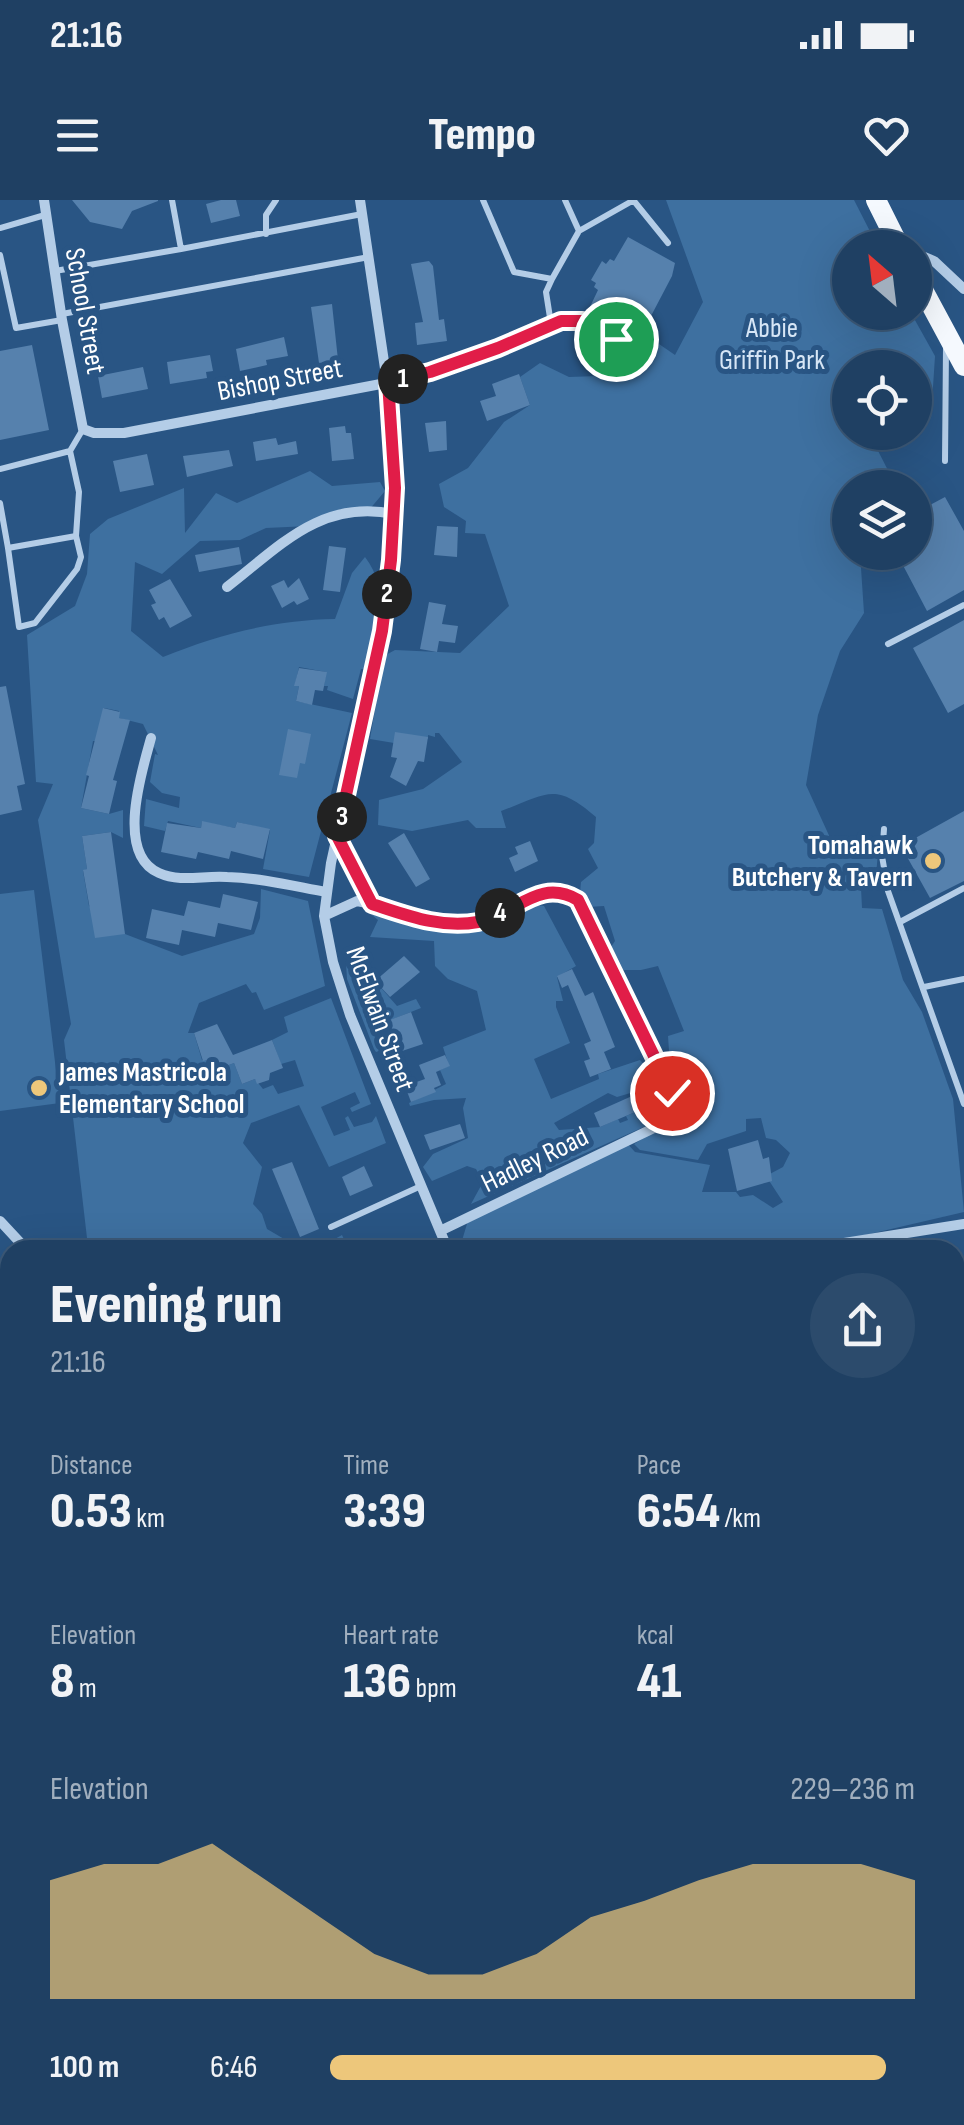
<!DOCTYPE html>
<meta charset="utf-8">
<style>
body{margin:0;font-family:"Sofia Sans Condensed",sans-serif;background:#2c4b6c;color:#f1f3f6;height:100vh;display:flex;flex-direction:column;font-size:38px;white-space:nowrap}
*{box-sizing:border-box;margin:0}
p{font-size:32px;color:#a1afbe}
.icon{flex:none;width:55px;height:55px;fill:none;stroke:currentColor;stroke-width:2;stroke-linecap:round;stroke-linejoin:round}
.map{position:relative;flex:1;overflow:hidden}
.sheet{position:absolute;left:0px;top:1040px;width:965px;height:885px;display:flex;flex-direction:column;background:#1f4063;border-radius:30px 30px 0 0;box-shadow:0 10px 40px #0002,0 0 0 2px #3c5978}
.sheet>*{flex:none}
.needle{width:65px;rotate:332deg}
.tools{position:absolute;left:832px;top:30px;display:grid;gap:20px}
.tools a{display:grid;place-items:center;width:100px;height:100px;border-radius:50%;background:#1f4063;box-shadow:0 10px 40px #0002,0 0 0 2px #3c5978;font-size:50px}
.pin{position:absolute;display:grid;place-items:center;width:85px;height:85px;color:#fff;margin:-42px;border:5px solid #fff;border-radius:50%;box-shadow:0 2px 10px #0007}
.km{position:absolute;width:50px;height:50px;margin:-25px;border-radius:50%;background:#222;color:#fff;font-size:28px;line-height:50px;text-align:center}
.round{display:grid;place-items:center;flex:none;width:105px;height:105px;border-radius:52px;background:#2c4b6c}
.overview{display:flex;align-items:center;justify-content:space-between;height:170px;padding:0 50px}
h1{font-size:55px;font-weight:800;line-height:75px}
.stats{display:grid;grid-template-columns:repeat(3,1fr);gap:15px;height:170px;padding:10px 50px}
.stats div{display:grid;align-content:center}
.stats b{font-size:50px;font-weight:800}
.stats small{font-size:28px;font-weight:400}
.stats p{font-size:28px}
.chart{height:280px;padding:20px 50px}
.chart p{display:flex;justify-content:space-between}
.chart svg{width:100%;height:180px;margin-top:10px;fill:#edc77b;opacity:.7}
ul{padding:0 50px;list-style:none;font-size:32px}
li{display:grid;grid-template-columns:160px 120px 1fr;align-items:center;height:75px}
li i{height:25px;border-radius:12px;background:#edc77b}
.status{display:flex;justify-content:space-between;align-items:center;height:70px;padding:0 50px;background:#1f4063;direction:ltr}
.status svg{height:28px;fill:currentColor}
header{display:flex;justify-content:space-between;align-items:center;height:130px;padding:0 50px;background:#1f4063;font-size:45px;font-weight:800}
.map>svg:first-child{display:block}
.green{fill:#3e70a0}
.water{fill:#5c7a9a;stroke:#a8c8e7;stroke-width:2.5}
.building{fill:#5681ad}
.lines{fill:none;stroke-linecap:round;stroke-linejoin:round}
.lane{stroke:#b4cde7;stroke-width:6}
.street{stroke:#b4cde7;stroke-width:10}
.primary{stroke:#f5f9fe;stroke-width:20}
.highway{stroke:#fff;stroke-width:25}
.route-casing{stroke:#fff;stroke-width:20}
.route{stroke:#e11d48;stroke-width:12}
.poi-dot{fill:#edc77b;stroke:#295584;stroke-width:4}
.labels{text-anchor:middle;dominant-baseline:central;stroke-width:10;stroke-linejoin:round;paint-order:stroke}
.street-label{font-size:28px;fill:#fff;stroke:#295584}
.park-label{font-size:28px;fill:#d7e6f6;stroke:#295584}
.poi-label{font-size:28px;font-weight:bold;fill:#fff;stroke:#295584;text-anchor:end}
</style>
<div class="status"><b>21:16</b><svg viewBox="0 0 49 12"><path d="M0 12V9h3v3zM5 12V6h3v6zM10 12V3h3v9zM15 12V0h3v12zM26 1h20v11H26zM47 4h2v5h-2z"/></svg></div>
<header><svg class="icon" aria-label="menu" viewBox="0 0 24 24"><path d="M4 6h16M4 12h16M4 18h16"/></svg>Tempo<svg class="icon" aria-label="heart" viewBox="0 0 24 24"><path d="M12 20l-8-8c-3-5 5-10 8-4 3-6 11-1 8 4z"/></svg></header>
<div class="map">
<svg width="964" height="1925" viewBox="0 0 964 1925">
<rect width="100%" height="100%" fill="#295584"/>
<path class="green" d="M666 0H854L878 47 850 48V112L911 113 935 156 931 218 915 225V168H850V232L894 233 873 241 895 284 890 287 850 288V352L860 353 864 413 840 451 818 515 806 585 837 653 878 652 875 688H861L862 708 882 709 903 780 922 812 953 899 964 1012 844 1040 758 1050H463L461 1044 469 1017 625 941 635 952 710 965 702 992H736L740 997 753 995 773 1008 783 1002 766 976 783 967 790 953 776 940 766 938 761 918 746 919V931L707 944 698 960 640 950 634 944 676 918 687 890 670 866 668 836 684 831 658 766 641 770H621L609 750 615 741 604 706 588 707 580 693 581 682 598 668 588 649 594 643 596 617C554 581 548 594 501 611L506 628H476L468 620 412 631 378 625 379 600 423 589 462 562 439 533H435V537L428 535V539L394 543 370 539 384 456 395 450 460 453 509 406 485 334 465 333 466 321 444 307 439 284 468 268 504 222 530 205 520 177 540 163 569 177 598 176 587 162 596 144 639 166 659 144 675 155 703 102Z
M310 271 332 286 380 282 385 291 369 310 309 326 266 328 240 340 200 341 162 374 135 362 131 431 163 457C219 434 275 420 335 419L352 373 365 357C389 388 382 432 375 468L361 469 353 499 327 490 328 486H324L326 472 299 467 295 485 299 486 296 501 352 513 309 677 263 669 270 630 237 622 235 628 202 622 201 628 168 621 165 631 144 626 146 599 179 608 180 597 162 593 150 582 155 554 158 555 143 524 119 518V511L104 508 96 541H93L81 608 109 614 123 610V638L111 632 82 636 87 669 83 671 89 706 125 734 182 756 254 734 260 718 261 689 308 701 325 786 264 810 256 792 252 793 246 784 199 803 188 833H194L202 860H206L211 872 234 863 242 884 255 879 263 889 273 885 278 894 304 886 295 860 281 864 272 840 288 832 284 817 331 798 371 904 352 912 350 908 360 903 355 892 321 907 334 936 350 930 345 918 348 916 354 927 372 922 376 916 386 943 329 967 299 905 251 923 243 943 262 967 253 1004 262 1014 267 1029 291 1043 333 1040 342 1035 349 1050H98L87 1038 64 840 71 824 38 620 53 584 36 582 27 435 75 406 87 374 90 334 108 319 184 288 185 333 216 293 237 303Z
M34 690 60 903 0 911V694Z
M532 704 544 706 576 766 557 777 563 801H556V807L570 843 534 859 551 899 599 879 598 874 640 860 651 872 666 899 654 909 644 889 617 897 608 893 554 923 559 930 600 927 618 919 620 923 628 920 626 916 647 907 655 922 471 1004 483 982 476 969 467 966 432 981 423 967 433 954 468 938 463 908 466 898 434 900 410 906 409 903 446 884 440 870 449 866 443 847 486 830 477 791 448 779 435 766 434 741 370 737 378 720 372 715C390 714 400 721 417 725 463 736 492 721 532 704Z
M346 763 375 781 397 806 416 799 421 808 388 821 396 845 376 852 374 849 347 779Z
M0 1110 10 1120V1241L0 1231Z
M0 1359 10 1369V1915H524L533 1925H0Z
M955 1384 964 1392V1554L955 1538Z
M955 1580 964 1588V1751L955 1759Z
M964 1827V1925H846V1915H955V1853Z"/>
<path class="water" d="M276 1915H495L489 1925H273Z"/>
<path class="building" d="M72 0H158V1L132 11 122 29 90 22Z
M221 0H236L240 16 211 23 206 4Z
M628 37 675 63 672 76 651 116 647 113 636 133 589 109 598 90 594 87 596 83 591 80 602 61 606 64 610 59 614 61Z
M429 61 433 66 439 120 444 119 447 141 417 145 415 123 423 122 411 64Z
M332 104 338 160 319 163 311 107Z
M284 137 288 156 266 160 267 165 240 171 236 149Z
M32 145 49 230 0 240V151Z
M210 155 213 171 206 172 207 178 170 184 167 162Z
M143 167 148 189 102 198 98 176Z
M519 174 530 205 487 221 480 201 496 196 492 184Z
M446 221 447 250 429 252 425 223Z
M345 226 346 233H351L354 259 332 261 329 228Z
M276 238 278 245 296 241 298 254 256 261 253 242Z
M229 250 233 266 187 277 183 256Z
M147 254 154 285 120 292 113 261Z
M945 297 964 331V390L927 411 896 352H915V313Z
M437 326 458 327 457 357 434 355Z
M329 346 346 348 340 392 323 390Z
M239 347 242 364 199 372 195 355Z
M299 378 309 399 297 405 294 401 282 408 271 386 284 380 288 388Z
M170 379 192 416 170 428 164 417 159 420 151 405 156 403 149 390Z
M429 402 446 405 442 424 458 426 455 443 439 441 437 452 420 449Z
M964 420V504L948 513 913 448Z
M299 468 327 472 323 491 315 490 312 505 296 501 299 486H294Z
M6 486 25 584 17 586 22 610 0 615V487Z
M103 508 120 512 119 518 130 520 113 580 117 581 109 614 81 608 89 576 86 575Z
M288 529 311 534 305 564 300 563 297 578 279 575Z
M395 532 428 537 424 562 418 561 406 586 390 577 397 558 391 557Z
M964 611V681L930 698 901 646Z
M202 621 235 628 237 622 270 629 263 659 231 651 229 659 198 652 196 659 161 652 167 623 201 628Z
M111 632 125 734 95 738 83 670 87 669 82 636Z
M404 633 430 679 416 687 388 643Z
M530 641 538 661 515 672 509 658 518 654 515 647Z
M223 694 258 702 251 730 218 723 215 737 182 730 179 745 146 738 152 709 184 716 188 701 220 708Z
M404 756 420 772 390 797 375 781Z
M572 769 585 796 593 792 615 847 604 852 611 869 590 877 584 861 590 859 584 844 591 841 568 785 562 788 557 776Z
M411 812 423 844 402 851 387 821Z
M217 824 233 855 272 840 283 868 270 873 269 880 257 884 255 879 242 884 234 863 211 872 206 860 203 861 194 833Z
M445 855 450 866 436 872 441 885 434 888 436 892 411 902 405 886 425 879 419 865Z
M641 892 647 907 600 927 594 913Z
M460 924 465 938 430 950 424 935Z
M758 940 763 959 769 957 772 981 737 991 728 949Z
M292 962 319 1029 300 1037 272 969Z
M364 966 373 986 350 996 342 977Z"/>
<g class="lines">
<path class="lane" d="M483 0 514 72 552 79 579 31 565 0
M634 1 668 43
M0 28 45 15
M579 31 634 0
M266 34V15L276 0
M181 49 362 14
M0 55 16 128 62 120
M55 71 181 49 172 0
M62 114 369 57
M551 124C577 115 593 127 616 139
M537 131 551 124 546 92 552 79
M945 261 946 147
M0 269 70 251
M0 303 8 348 76 336 79 292 70 251 83 229
M8 348 19 427 35 423 77 369 81 357 76 336
M888 444 964 405
M884 629 882 656 888 691 964 904
M900 722 964 688
M924 787 964 779
M331 1027 421 986"/>
<path class="street" d="M44 0 62 120 83 229 94 233H124L407 179 537 131
M360 0 387 182 394 263V314L382 431 331 663 324 716 333 762 350 815 448 1050
M915 53 934 61 964 89
M227 387C280 346 321 299 394 314
M151 538C142 571 115 654 159 673 181 683 204 675 227 677 261 678 293 686 326 692
M338 637 372 704C406 715 441 729 478 722 516 714 539 677 577 700L672 893 671 912 658 926 440 1031
M324 716 357 701 372 704
M0 1021 27 1050
M800 1050 964 1024"/>
<path class="primary" d="M876 0 900 48
M915 75 964 166"/>
<path class="highway" d="M0 1259 10 1270
M0 1313 10 1324
M565 1915 574 1925
M626 1915 636 1925"/>
</g>
<g class="lines">
<g class="route-casing">
<path id="route" d="M616 139 582 121H561L498 148 430 172 388 182 395 288 391 360 382 431 337 636 372 704C406 715 441 729 478 722 516 714 539 677 578 700L672 893"/>
</g>
<use href="#route" class="route"/>
</g>
<g class="poi-dot">
<circle cx="933" cy="661" r="10"/>
<circle cx="39" cy="888" r="10"/>
</g>
<g class="labels">
<g class="street-label">
<text transform="translate(85 111) rotate(80)">School Street</text>
<text transform="translate(280 180) rotate(-11)">Bishop Street</text>
<text transform="translate(380 819) rotate(70)">McElwain Street</text>
<text transform="translate(535 960) rotate(-26)">Hadley Road</text>
</g>
<g class="park-label">
<text x="772" y="128">Abbie<tspan x="772" dy="32">Griffin Park</tspan></text>
</g>
<g class="poi-label">
<text x="913" y="645">Tomahawk<tspan x="913" dy="32">Butchery &amp; Tavern</tspan></text>
<text x="59" y="872" text-anchor="start">James Mastricola<tspan x="59" dy="32">Elementary School</tspan></text>
</g>
</g>
</svg>
<div class="tools">
<a><svg class="needle" viewBox="-14 -14 28 28"><path d="M0-13l5 13h-10z" fill="#e53935"/><path d="M0 13l5-13h-10z" fill="#a1afbe"/></svg></a>
<a><svg class="icon" aria-label="locate" viewBox="0 0 24 24"><circle cx="12" cy="12" r="6"/><path d="M12 2v4M12 18v4M2 12h4M18 12h4"/></svg></a>
<a><svg class="icon" aria-label="layers" viewBox="0 0 24 24"><path d="M12 4l9 5-9 5-9-5zM3 14l9 5 9-5"/></svg></a>
</div>
<div class="pin" style="left:616px;top:139px;background:#1e9e55"><svg class="icon" aria-label="arrive" viewBox="0 0 24 24"><path d="M6 21V4h12l-3 4 3 4H6"/></svg></div>
<div class="pin" style="left:672px;top:893px;background:#d93025"><svg class="icon" aria-label="check" viewBox="0 0 24 24"><path d="M5 12l5 5 9-10"/></svg></div>
<b class="km" style="left:403px;top:179px">1</b>
<b class="km" style="left:387px;top:394px">2</b>
<b class="km" style="left:342px;top:617px">3</b>
<b class="km" style="left:500px;top:713px">4</b>
<section class="sheet">
<div class="overview"><div><h1>Evening run</h1><p>21:16</p></div><a class="round"><svg class="icon" aria-label="share" viewBox="0 0 24 24"><path d="M12 15V3M7 8l5-5 5 5M5 13v7h14v-7"/></svg></a></div>
<div class="stats">
<div><p>Distance</p><b>0.53<small> km</small></b></div>
<div><p>Time</p><b>3:39</b></div>
<div><p>Pace</p><b>6:54<small> /km</small></b></div>
</div>
<div class="stats">
<div><p>Elevation</p><b>8<small> m</small></b></div>
<div><p>Heart rate</p><b>136<small> bpm</small></b></div>
<div><p>kcal</p><b>41</b></div>
</div>
<div class="chart"><p><span>Elevation</span>229–236 m</p>
<svg viewBox="0 0 160 44" preserveAspectRatio="none"><path d="M0 44V15L10 11L20 11L30 6L40 15L50 24L60 33L70 38L80 38L90 33L100 24L110 20L120 15L130 11L140 11L150 11L160 15V44z"/></svg>
</div>
<ul>
<li><b>100 m</b>6:46<i style="width:95%"></i></li>
</ul>
</section>
</div>
